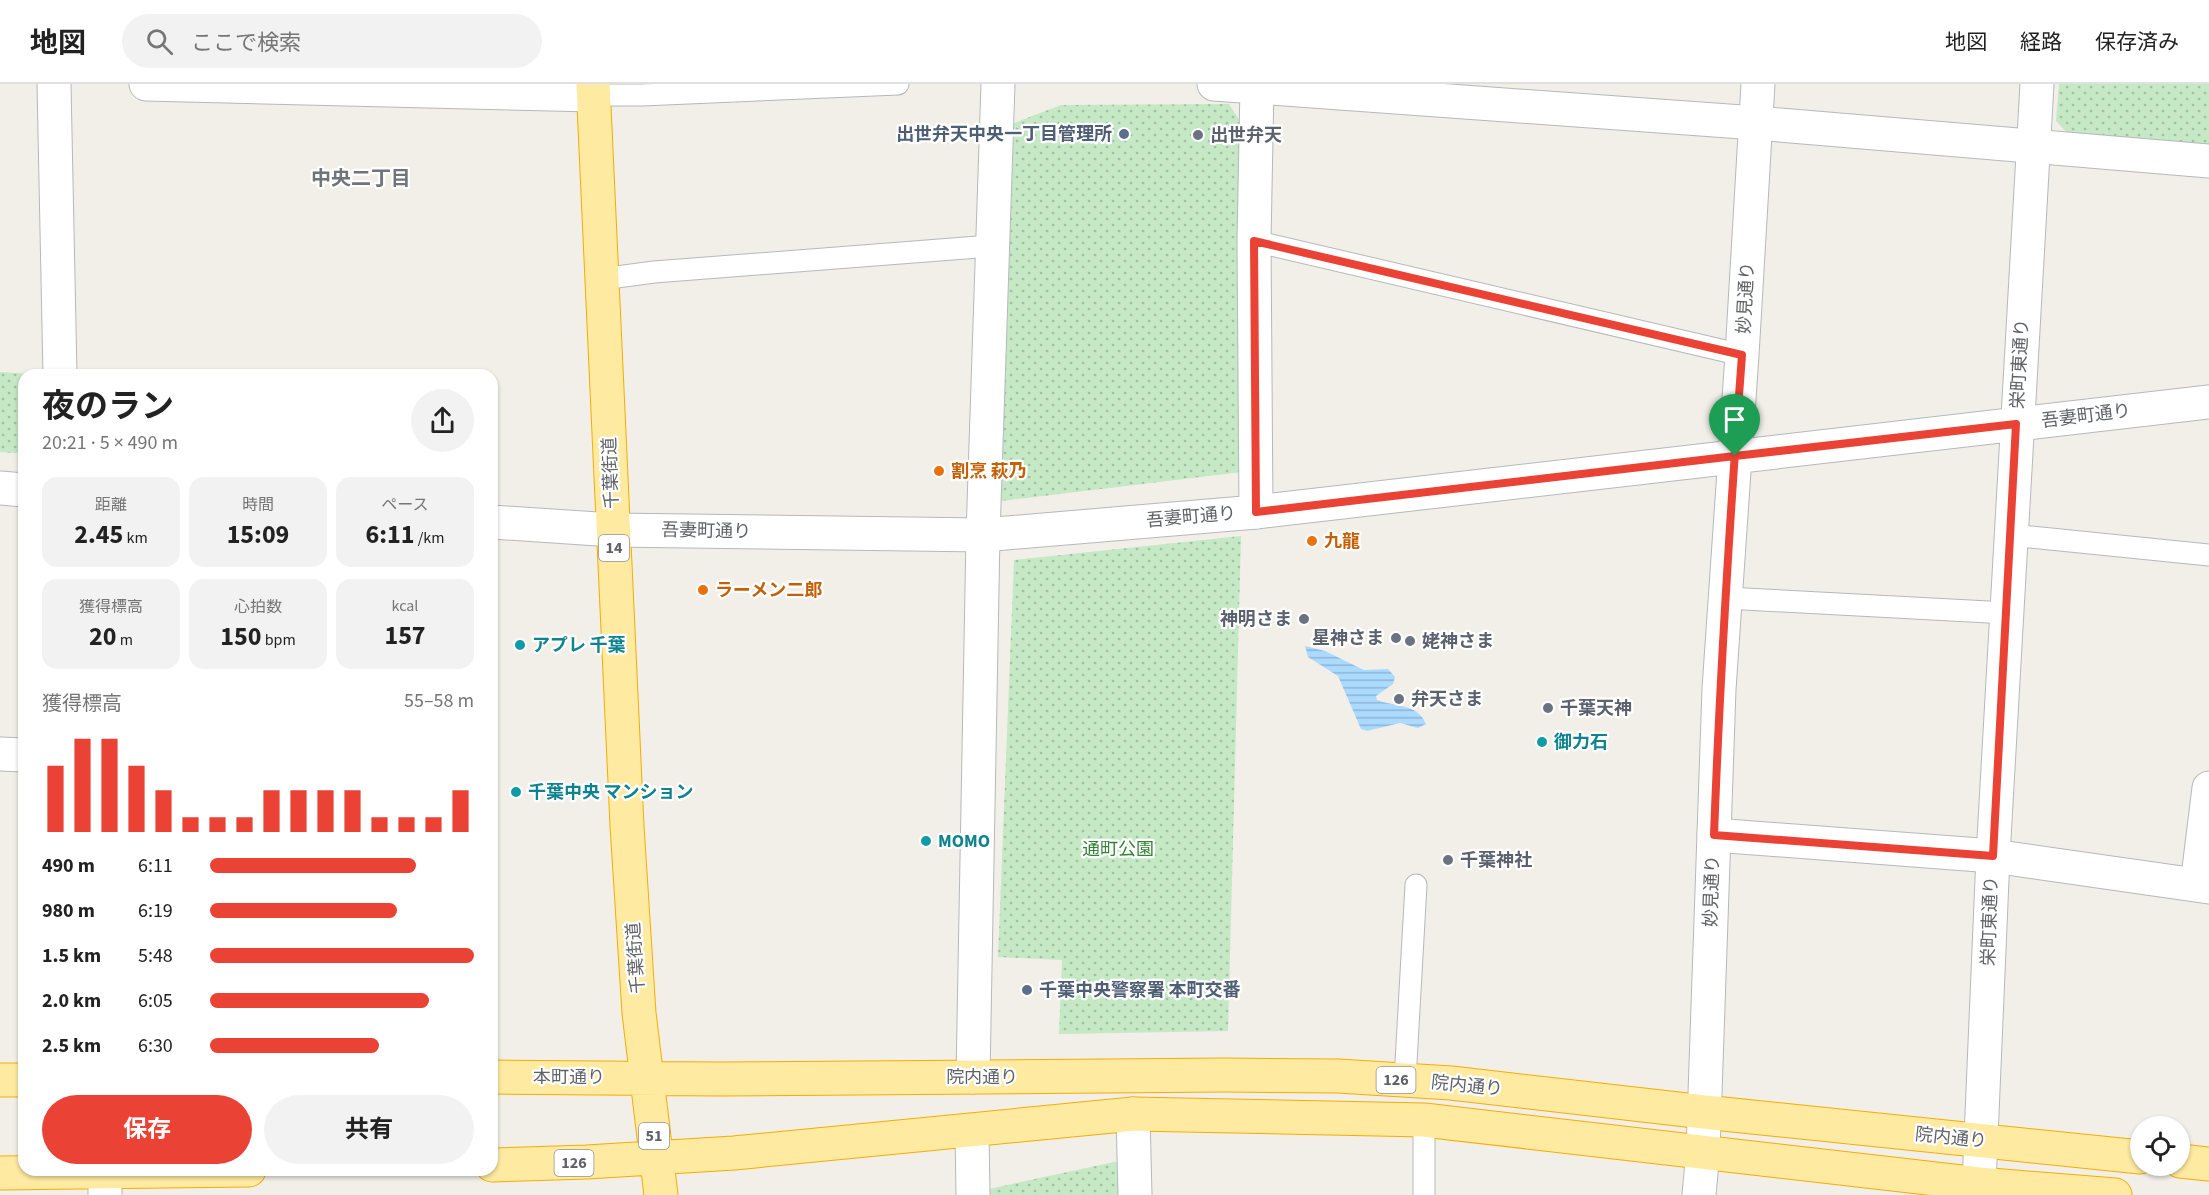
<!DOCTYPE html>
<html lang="ja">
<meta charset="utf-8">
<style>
body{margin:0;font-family:"Source Sans 3","Noto Sans JP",sans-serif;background:#f2f2f2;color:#222;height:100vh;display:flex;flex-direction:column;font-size:22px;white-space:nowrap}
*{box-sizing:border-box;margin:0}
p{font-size:20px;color:#767676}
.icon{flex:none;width:33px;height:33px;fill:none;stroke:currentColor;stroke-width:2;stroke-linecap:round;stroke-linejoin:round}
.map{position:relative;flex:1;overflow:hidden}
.panel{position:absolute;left:18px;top:285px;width:480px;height:807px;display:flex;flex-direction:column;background:#fff;border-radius:18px;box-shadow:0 2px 4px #0004}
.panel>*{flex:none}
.tools{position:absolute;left:2130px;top:1032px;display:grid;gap:12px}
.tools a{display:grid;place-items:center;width:60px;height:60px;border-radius:50%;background:#fff;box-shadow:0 2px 4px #0004;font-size:30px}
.pin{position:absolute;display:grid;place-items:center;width:51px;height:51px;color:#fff;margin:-62px -26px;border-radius:50% 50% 50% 0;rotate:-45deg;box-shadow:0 0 6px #0007}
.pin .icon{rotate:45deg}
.round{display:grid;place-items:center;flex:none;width:63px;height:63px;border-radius:32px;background:#f2f2f2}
.headline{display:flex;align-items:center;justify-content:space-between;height:102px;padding:0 24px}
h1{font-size:33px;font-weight:700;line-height:45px}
.figures{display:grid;grid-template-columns:repeat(3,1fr);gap:9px;height:102px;padding:6px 24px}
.figures div{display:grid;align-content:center;border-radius:15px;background:#f2f2f2;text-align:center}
.figures b{font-size:26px;font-weight:700}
.figures small{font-size:16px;font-weight:400}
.figures p{font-size:16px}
.chart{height:168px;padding:12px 24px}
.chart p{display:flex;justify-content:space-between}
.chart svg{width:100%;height:108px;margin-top:6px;stroke:#ea4335;stroke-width:6}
.primary-button{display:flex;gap:12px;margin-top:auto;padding:12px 24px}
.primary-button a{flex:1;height:69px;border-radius:36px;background:#ea4335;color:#fff;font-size:24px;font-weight:700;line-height:69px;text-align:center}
.primary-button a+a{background:#f2f2f2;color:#222}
ul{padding:0 24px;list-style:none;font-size:20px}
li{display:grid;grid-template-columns:96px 72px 1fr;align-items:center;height:45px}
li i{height:15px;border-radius:8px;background:#ea4335}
header{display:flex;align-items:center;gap:36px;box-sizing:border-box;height:84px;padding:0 30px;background:#fff;border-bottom:2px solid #e0e0e0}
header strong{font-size:28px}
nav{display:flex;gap:33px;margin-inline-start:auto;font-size:21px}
.search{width:420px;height:54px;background:#f2f2f2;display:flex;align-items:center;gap:15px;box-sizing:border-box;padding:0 21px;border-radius:33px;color:#767676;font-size:22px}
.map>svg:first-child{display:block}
.park{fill:url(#park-dots)}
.water{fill:url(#water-rules)}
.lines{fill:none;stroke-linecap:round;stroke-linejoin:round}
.service-casing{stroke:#b5b8bc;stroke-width:23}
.minor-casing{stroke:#b5b8bc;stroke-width:35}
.tertiary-casing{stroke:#b5b8bc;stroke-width:35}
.trunk-casing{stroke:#f9ab00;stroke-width:35}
.service{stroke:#fff;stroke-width:21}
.minor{stroke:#fff;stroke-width:33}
.tertiary{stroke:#fff;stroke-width:33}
.trunk{stroke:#feeaa1;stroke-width:33}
.route-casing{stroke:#fff;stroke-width:12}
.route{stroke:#ea4335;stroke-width:8}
.service-dot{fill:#5c6f8a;stroke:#fff;stroke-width:2}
.worship-dot{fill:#6b7280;stroke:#fff;stroke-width:2}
.food-dot{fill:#e8710a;stroke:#fff;stroke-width:2}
.culture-dot{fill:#0f9aa8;stroke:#fff;stroke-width:2}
.labels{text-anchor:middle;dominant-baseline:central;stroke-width:4.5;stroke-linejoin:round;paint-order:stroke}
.shield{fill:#fff;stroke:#8f9295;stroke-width:1.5}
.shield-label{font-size:16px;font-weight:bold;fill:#5f6368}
.service-label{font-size:18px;font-weight:bold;fill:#4e5e75;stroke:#fff;text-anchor:end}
.worship-label{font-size:18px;font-weight:bold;fill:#5b616d;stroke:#fff;text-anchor:start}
.street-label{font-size:18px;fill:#5f6368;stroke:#fff}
.food-label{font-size:18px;font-weight:bold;fill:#c56008;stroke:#fff;text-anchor:start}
.culture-label{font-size:18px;font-weight:bold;fill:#0d838f;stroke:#fff;text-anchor:start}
.park-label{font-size:18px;fill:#348238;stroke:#fff}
.neighbourhood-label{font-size:20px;font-weight:bold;fill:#70757a;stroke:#fff}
</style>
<header>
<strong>地図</strong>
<div class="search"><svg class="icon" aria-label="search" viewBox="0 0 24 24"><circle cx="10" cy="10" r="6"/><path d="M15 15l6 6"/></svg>ここで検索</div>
<nav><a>地図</a><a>経路</a><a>保存済み</a></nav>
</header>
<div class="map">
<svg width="2209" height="1111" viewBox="0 0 2209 1111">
<defs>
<pattern id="park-dots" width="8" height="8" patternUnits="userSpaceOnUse" patternTransform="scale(1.5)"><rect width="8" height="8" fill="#c5e8c5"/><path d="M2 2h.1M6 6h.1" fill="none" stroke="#a3c0a4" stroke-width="1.8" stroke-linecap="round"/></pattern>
<pattern id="water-rules" width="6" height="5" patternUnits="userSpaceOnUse" patternTransform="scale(1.5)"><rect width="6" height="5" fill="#aadaff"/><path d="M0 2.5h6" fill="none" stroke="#8eb4d2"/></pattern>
</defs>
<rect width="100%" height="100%" fill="#f1efe8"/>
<path class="park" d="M2059 0H2209V65L2070 52 2056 37Z
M1229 20 1242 40V388L1001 417 1014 39 1061 21Z
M0 288 32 290 24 291V363L16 369 0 368Z
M1241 452 1228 947 1059 950 1062 876 998 873 1014 476Z
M1119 1077V1111H979V1107Z"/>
<path class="water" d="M1305 562 1325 567 1364 586 1388 585 1395 593 1393 600 1376 612 1377 616C1395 623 1417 619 1426 640L1418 644 1400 639 1367 647 1361 645 1338 592 1308 573Z"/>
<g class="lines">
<g class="service-casing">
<path id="service" d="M593 11H642L898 0
M1254 157 1742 271
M602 195 654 188 991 162
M2011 451 2209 471
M1726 514 2007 529
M1405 996 1416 801
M1424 1111V1036"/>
</g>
<g class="minor-casing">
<path id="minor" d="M146 0 593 11
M1214 0 1756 39 2209 77
M1256 428 1254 157 1257 2
M0 670 24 671
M1714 751 1993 772 2209 803
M2197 801 2209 704
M973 993 983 451 998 0
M1133 1030 1135 1111
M972 1047 973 1111
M105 1111V1089"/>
</g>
<g class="tertiary-casing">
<path id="tertiary" d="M54 0 60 291
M0 404 24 406
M492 438 613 446 983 451 1256 428 2209 318
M1979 1100 1993 772 2037 0
M1699 1111 1703 1067 1719 605 1742 271 1758 0"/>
</g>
<g class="trunk-casing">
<path id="trunk" d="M593 0 627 742 639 929 661 1111
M492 993 720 995 1225 991 1338 992 1451 999 1704 1028 2140 1073
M0 996H24
M2180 1077 2209 1080
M492 1081 587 1078 734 1069 1133 1030 1424 1036 1979 1100 2115 1111
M0 1089 249 1086"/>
</g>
<use href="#service" class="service"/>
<use href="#minor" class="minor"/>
<use href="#tertiary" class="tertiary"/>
<use href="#trunk" class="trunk"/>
</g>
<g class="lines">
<g class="route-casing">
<path id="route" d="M1735 372 1256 428 1254 157 1742 271C1730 431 1720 591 1714 751L1993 772 2016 340 1735 372"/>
</g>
<use href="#route" class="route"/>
</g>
<g class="service-dot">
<circle cx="1124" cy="50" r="6"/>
<circle cx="1027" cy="906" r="6"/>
</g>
<g class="worship-dot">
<circle cx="1198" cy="51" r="6"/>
<circle cx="1304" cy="535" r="6"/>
<circle cx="1396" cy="554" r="6"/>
<circle cx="1410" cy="557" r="6"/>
<circle cx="1399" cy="615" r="6"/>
<circle cx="1548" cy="624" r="6"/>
<circle cx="1448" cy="776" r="6"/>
</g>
<g class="food-dot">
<circle cx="939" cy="387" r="6"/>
<circle cx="1312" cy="457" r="6"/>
<circle cx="703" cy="506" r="6"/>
</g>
<g class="culture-dot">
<circle cx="520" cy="561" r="6"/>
<circle cx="1542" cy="658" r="6"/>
<circle cx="516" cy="708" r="6"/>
<circle cx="926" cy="757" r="6"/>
</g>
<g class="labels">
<g class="shield">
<rect x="599" y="451" width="30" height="26" rx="4.5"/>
<rect x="1376.5" y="983" width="39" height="26" rx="4.5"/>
<rect x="639" y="1039" width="30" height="26" rx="4.5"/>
<rect x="554.5" y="1066" width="39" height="26" rx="4.5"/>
</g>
<g class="shield-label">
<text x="614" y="464">14</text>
<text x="1396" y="996">126</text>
<text x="654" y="1052">51</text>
<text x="574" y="1079">126</text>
</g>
<g class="service-label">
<text x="1112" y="50">出世弁天中央一丁目管理所</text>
<text x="1039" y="906" text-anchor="start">千葉中央警察署 本町交番</text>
</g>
<g class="worship-label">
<text x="1210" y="51">出世弁天</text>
<text x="1292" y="535" text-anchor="end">神明さま</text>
<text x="1384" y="554" text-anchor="end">星神さま</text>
<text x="1422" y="557">姥神さま</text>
<text x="1411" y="615">弁天さま</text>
<text x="1560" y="624">千葉天神</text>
<text x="1460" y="776">千葉神社</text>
</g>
<g class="street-label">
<text transform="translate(1746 214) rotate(-87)">妙見通り</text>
<text transform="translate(2020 280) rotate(-87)">栄町東通り</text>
<text transform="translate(2086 332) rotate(-7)">吾妻町通り</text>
<text transform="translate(611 389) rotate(-92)">千葉街道</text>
<text transform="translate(1191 433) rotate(-5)">吾妻町通り</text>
<text transform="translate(706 447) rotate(1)">吾妻町通り</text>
<text transform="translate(1712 807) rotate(-88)">妙見通り</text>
<text transform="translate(1990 837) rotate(-88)">栄町東通り</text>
<text transform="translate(636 874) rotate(-94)">千葉街道</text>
<text x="569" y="993">本町通り</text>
<text x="982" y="993">院内通り</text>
<text transform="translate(1467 1002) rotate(6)">院内通り</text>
<text transform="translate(1951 1054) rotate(6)">院内通り</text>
</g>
<g class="food-label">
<text x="951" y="387">割烹 萩乃</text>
<text x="1324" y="457">九龍</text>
<text x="715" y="506">ラーメン二郎</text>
</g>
<g class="culture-label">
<text x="532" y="561">アプレ 千葉</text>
<text x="1554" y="658">御力石</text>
<text x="528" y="708">千葉中央 マンション</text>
<text x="938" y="757">MOMO</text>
</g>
<g class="park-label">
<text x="1118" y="765">通町公園</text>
</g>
<g class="neighbourhood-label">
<text x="361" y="95">中央二丁目</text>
</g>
</g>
</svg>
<div class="tools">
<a><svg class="icon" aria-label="locate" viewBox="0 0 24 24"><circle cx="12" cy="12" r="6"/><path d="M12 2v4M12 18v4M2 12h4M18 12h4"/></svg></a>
</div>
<div class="pin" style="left:1735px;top:372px;background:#1e9e55"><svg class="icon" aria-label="arrive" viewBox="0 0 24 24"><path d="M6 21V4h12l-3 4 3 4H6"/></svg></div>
<section class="panel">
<div class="headline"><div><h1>夜のラン</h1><p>20:21 · 5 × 490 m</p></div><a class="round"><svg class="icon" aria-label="share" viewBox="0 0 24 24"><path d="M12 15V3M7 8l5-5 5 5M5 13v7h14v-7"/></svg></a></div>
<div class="figures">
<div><p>距離</p><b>2.45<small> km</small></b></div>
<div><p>時間</p><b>15:09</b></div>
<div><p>ペース</p><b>6:11<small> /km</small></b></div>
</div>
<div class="figures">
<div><p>獲得標高</p><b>20<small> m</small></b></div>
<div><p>心拍数</p><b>150<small> bpm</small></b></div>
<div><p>kcal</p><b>157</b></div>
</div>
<div class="chart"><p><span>獲得標高</span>55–58 m</p>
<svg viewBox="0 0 160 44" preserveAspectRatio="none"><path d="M5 44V17M15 44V6M25 44V6M35 44V17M45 44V27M55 44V38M65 44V38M75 44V38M85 44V27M95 44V27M105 44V27M115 44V27M125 44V38M135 44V38M145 44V38M155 44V27"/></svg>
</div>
<ul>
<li><b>490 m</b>6:11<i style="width:78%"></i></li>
<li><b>980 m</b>6:19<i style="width:71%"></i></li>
<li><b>1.5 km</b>5:48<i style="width:100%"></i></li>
<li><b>2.0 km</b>6:05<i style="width:83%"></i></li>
<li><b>2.5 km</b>6:30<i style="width:64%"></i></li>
</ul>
<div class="primary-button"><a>保存</a><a>共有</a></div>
</section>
</div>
